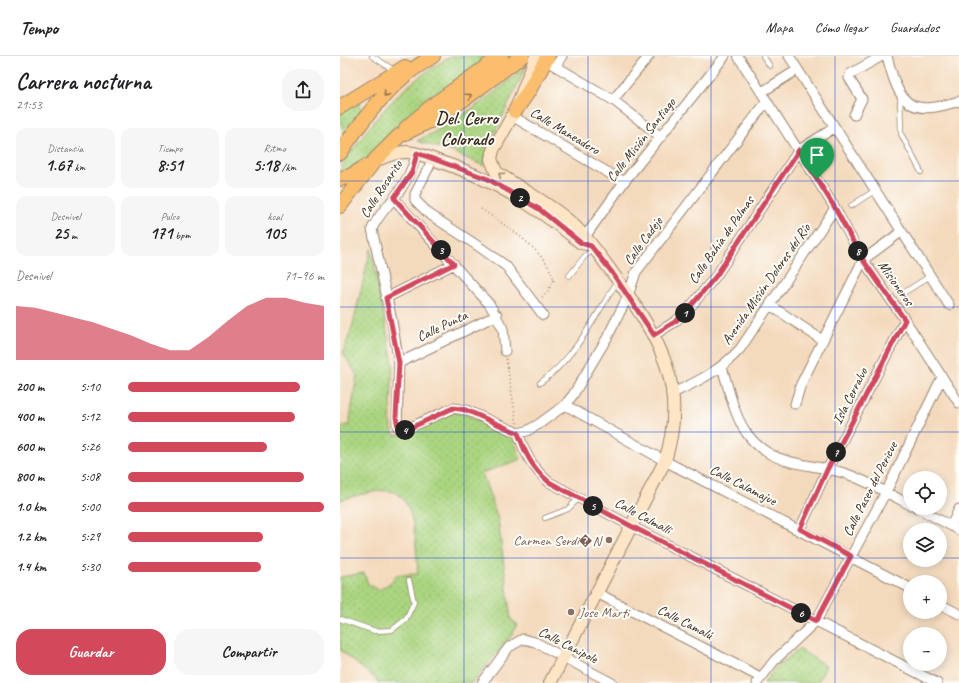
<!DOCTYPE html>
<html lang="es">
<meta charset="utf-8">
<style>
body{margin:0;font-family:Caveat,sans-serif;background:#f6f6f6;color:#202124;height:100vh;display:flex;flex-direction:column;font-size:15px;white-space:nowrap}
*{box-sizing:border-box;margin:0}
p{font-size:13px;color:#757577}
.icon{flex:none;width:22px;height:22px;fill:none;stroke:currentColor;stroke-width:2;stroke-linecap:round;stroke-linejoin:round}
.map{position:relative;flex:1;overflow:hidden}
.details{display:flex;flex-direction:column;background:#fff;width:340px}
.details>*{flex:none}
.tools{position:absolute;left:563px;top:415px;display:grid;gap:8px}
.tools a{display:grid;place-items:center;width:44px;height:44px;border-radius:50%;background:#fff;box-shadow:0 2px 10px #0003;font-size:20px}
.pin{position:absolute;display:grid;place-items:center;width:34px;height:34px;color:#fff;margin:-41px -17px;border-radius:50% 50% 50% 0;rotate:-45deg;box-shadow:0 0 4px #0007}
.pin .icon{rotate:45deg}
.km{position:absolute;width:20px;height:20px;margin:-10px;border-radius:50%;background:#222;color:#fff;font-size:11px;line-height:20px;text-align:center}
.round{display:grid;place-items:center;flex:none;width:42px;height:42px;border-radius:16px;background:#f6f6f6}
.overview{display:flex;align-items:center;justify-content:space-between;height:68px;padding:0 16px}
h1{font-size:22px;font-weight:700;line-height:30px}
.metrics{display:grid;grid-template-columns:repeat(3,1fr);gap:6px;height:68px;padding:4px 16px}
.metrics div{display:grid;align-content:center;border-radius:10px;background:#f6f6f6;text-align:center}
.metrics b{font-size:17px;font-weight:700}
.metrics small{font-size:11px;font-weight:400}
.metrics p{font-size:11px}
.chart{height:112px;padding:8px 16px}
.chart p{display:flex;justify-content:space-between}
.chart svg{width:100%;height:72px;margin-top:4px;fill:#d1495b;opacity:.7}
.cta{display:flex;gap:8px;margin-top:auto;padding:8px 16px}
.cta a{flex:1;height:46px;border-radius:16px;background:#d1495b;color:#fff;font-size:16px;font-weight:700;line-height:46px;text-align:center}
.cta a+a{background:#f6f6f6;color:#202124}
ul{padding:0 16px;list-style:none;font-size:13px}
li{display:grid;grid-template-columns:64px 48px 1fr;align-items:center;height:30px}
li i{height:10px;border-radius:5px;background:#d1495b}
header{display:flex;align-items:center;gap:24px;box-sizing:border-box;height:56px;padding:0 20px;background:#fff;border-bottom:1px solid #e0e0e0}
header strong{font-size:19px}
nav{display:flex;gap:22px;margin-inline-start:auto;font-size:14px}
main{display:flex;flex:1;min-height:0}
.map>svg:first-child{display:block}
.grass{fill:url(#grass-dots);stroke:#738050}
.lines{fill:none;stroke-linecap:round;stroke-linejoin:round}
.lane-casing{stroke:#98826e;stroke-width:6}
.street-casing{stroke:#98826e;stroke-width:11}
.secondary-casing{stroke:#98826e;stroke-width:14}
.primary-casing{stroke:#98826e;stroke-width:16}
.path{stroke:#98826e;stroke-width:1.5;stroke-dasharray:1 3;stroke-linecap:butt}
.lane{stroke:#fff;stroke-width:4.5}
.street{stroke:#fff;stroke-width:9}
.secondary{stroke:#fde5c5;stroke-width:12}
.primary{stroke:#fabe6e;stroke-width:14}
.oneway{stroke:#916d42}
.oneway2{stroke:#9c8872}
.route-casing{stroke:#fff;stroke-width:8}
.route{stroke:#d1495b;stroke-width:5}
.grid{fill:none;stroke:#1d4ed8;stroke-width:1;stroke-opacity:0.55}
.education-dot{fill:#8d6e63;stroke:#fdfcf7;stroke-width:1.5}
.labels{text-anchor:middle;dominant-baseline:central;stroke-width:4;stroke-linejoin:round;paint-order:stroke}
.street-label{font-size:14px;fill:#3b2a1e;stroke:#fdfcf7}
.education-label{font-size:14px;fill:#785e54;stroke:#fdfcf7;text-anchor:end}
.district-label{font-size:18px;font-weight:bold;fill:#3b2a1e;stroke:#fdfcf7}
</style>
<header>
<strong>Tempo</strong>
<nav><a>Mapa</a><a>Cómo llegar</a><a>Guardados</a></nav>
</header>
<main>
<section class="details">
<div class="overview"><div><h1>Carrera nocturna</h1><p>21:53</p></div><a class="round"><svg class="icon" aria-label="share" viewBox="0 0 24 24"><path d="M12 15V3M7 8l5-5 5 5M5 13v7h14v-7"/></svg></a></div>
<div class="metrics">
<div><p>Distancia</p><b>1.67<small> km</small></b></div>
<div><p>Tiempo</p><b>8:51</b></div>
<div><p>Ritmo</p><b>5:18<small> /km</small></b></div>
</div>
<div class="metrics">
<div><p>Desnivel</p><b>25<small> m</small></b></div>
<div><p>Pulso</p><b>171<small> bpm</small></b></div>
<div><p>kcal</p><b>105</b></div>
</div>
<div class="chart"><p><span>Desnivel</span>71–96 m</p>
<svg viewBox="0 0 160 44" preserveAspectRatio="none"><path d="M0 44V11L10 12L20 15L30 18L40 21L50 25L60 29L70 34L80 38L90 38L100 30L110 20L120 11L130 6L140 6L150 9L160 11V44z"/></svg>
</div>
<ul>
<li><b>200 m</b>5:10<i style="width:88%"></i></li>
<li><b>400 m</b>5:12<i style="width:85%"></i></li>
<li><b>600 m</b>5:26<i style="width:71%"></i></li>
<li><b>800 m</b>5:08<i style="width:90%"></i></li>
<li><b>1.0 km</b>5:00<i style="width:100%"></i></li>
<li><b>1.2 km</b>5:29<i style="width:69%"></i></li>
<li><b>1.4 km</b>5:30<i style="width:68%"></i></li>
</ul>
<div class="cta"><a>Guardar</a><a>Compartir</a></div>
</section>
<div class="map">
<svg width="619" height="627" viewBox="0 0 619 627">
<defs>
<pattern id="grass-dots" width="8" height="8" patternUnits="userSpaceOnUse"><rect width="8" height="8" fill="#abd581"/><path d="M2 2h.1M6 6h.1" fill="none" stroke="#94b76f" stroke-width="1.8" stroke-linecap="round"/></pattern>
</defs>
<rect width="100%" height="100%" fill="#fdfcf7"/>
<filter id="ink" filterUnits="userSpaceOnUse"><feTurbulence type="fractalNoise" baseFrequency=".025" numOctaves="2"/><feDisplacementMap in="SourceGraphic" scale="8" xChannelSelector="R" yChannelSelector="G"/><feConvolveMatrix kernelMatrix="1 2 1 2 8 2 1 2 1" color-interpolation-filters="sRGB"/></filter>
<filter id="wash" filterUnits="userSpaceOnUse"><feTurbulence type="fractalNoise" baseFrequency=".012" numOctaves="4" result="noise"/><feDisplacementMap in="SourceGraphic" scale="16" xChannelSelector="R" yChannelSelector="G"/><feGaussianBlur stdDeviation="0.9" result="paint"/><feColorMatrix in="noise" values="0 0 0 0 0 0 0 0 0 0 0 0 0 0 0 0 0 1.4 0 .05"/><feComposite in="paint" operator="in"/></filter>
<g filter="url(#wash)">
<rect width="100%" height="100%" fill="#f4dabd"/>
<path class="grass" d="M111 0H153L75 58 22 108 0 118C0 109 9 99 14 92 45 49 66 27 111 0Z
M187 9 148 91 144 110 113 96 77 85C118 65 153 39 187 9Z
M19 45 22 58 6 80 0 66V56Z
M31 192 53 308 50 367 54 379H64L110 357H121L166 376 174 384 181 403 142 417 158 463 171 564 177 568 172 579 132 627H38L36 623 0 594V521L24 517 28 528 39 534 50 527 56 519 78 518C76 498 77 444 54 436 42 431 13 441 0 444V370L9 369 17 319 3 297 13 268Z
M459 593 486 610 477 627H424L435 612Z"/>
</g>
<g filter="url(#ink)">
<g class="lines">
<g class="lane-casing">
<path id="lane" d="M32 0 55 15
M423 0 430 10
M560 39 561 78 581 116
M511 150 534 135
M229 220 245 200 254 193
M565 236 590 220
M200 327C235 302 254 262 277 226
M205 462 228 453 239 442
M0 563 35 575 52 574 66 563 74 546 69 524"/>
</g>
<g class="street-casing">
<path id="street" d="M398 0 495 152 523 204 565 264 619 347
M449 0 609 249
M547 0C559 47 568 62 619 45
M205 4 273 44 321 81
M216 10 222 0
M422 36 457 14
M273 44 309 0
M514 59 522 43 509 22 510 18 542 0
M172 60 284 126
M77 97C72 115 66 128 54 142 46 152 37 161 32 173L52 265 59 307 57 369 59 373H66L113 352 126 354 178 377 187 375 199 368 225 349 233 339 267 282 288 240 296 216 427 45
M93 103 75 138V144L89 158 141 192 166 210 203 259
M54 143 150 249 163 273 165 295
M242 185 284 126 385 0
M46 242 114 208
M430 249 482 284
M314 279 336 265 346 256 376 220 459 94 494 72
M59 307 157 259
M382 311C389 333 394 361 408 379 434 413 472 406 507 418 529 426 550 438 570 449
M333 337C359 325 381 314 400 293L495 152
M455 348 461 328 523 204 561 176
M225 349 325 405 570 532
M178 377C185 397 192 412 209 426L291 470 597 627
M577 452 619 474
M611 470 619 453
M460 473 487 414 565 264
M257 537 420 621
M600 548 619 558
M142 627 169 591 183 583 195 586 272 627
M417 627 434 605 476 565 546 436 602 321"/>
</g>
<g class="secondary-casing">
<path id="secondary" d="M196 0 175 55 153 94 151 103 156 116C180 133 207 146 229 165 248 181 262 203 277 223 319 283 349 329 325 405L210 627
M37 104C46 100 55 96 66 96 77 96 88 101 98 105 152 122 198 151 241 187L246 188"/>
</g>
<g class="primary-casing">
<path id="primary" d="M0 51 65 11
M175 55 188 36 208 0
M66 72 93 49 161 0
M0 97C18 70 38 43 63 21 72 13 83 7 93 0
M0 123 10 120 27 110
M0 150 35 104 59 80 90 65 126 42 182 0"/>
</g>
<path class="path" d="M141 153C165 169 206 194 214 224L208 235 201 242
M166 303 177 368"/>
<use href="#lane" class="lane"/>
<use href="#street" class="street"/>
<use href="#secondary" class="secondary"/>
<use href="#primary" class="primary"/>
</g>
<defs><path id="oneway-chevron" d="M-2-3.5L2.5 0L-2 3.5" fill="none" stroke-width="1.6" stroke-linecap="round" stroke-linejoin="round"/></defs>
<g class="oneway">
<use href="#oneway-chevron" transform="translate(46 38) rotate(132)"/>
<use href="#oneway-chevron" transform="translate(129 40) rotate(-35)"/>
</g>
<use class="oneway2" href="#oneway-chevron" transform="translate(161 119) rotate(-143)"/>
</g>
<g class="lines" filter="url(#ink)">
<g class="route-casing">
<path id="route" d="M459 94 495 152 523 204 565 264 487 414 460 473 511 500 476 565 291 470 209 426C192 412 185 397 178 377L126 354 113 352 66 374 58 371 56 361 59 307 46 242 114 208 54 142 72 116 77 97 148 123 199 153 241 187 251 190 271 215 314 279 336 265 346 256 376 220Z"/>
</g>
<use href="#route" class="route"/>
</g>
<path class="grid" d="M124 0V627M248 0V627M371 0V627M495 0V627M0 125H619M0 251H619M0 376H619M0 502H570M600 502H619"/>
<g class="education-dot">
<circle cx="269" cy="484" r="4"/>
<circle cx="231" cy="556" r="4"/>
</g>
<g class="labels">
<g class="street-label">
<text transform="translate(225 75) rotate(31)">Calle Maneadero</text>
<text transform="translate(301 84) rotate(-52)">Calle Misión Santiago</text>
<text transform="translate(41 133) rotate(-57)">Calle Rosarito</text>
<text transform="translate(381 184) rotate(-55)">Calle Bahía de Palmas</text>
<text transform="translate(303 185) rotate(-54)">Calle Cadeje</text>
<text transform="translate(556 227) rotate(55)">Misioneros</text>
<text transform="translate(426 228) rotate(-55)">Avenida Misión Dolores del Río</text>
<text transform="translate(102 270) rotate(-26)">Calle Punta</text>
<text transform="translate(510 340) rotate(-63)">Isla Cerralvo</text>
<text transform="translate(403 429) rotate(27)">Calle Calamajue</text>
<text transform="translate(530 433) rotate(-63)">Calle Paseo del Pericue</text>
<text transform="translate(303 460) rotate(28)">Calle Calmalli</text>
<text transform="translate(345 566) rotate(27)">Calle Camalú</text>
<text transform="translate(228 589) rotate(27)">Calle Canipole</text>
</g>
<g class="education-label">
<text x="261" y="484">Carmen Serdi�N</text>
<text x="239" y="556" text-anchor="start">Jose Marti</text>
</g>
<g class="district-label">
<text x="127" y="62">Del. Cerro<tspan x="127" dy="21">Colorado</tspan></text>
</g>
</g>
</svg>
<div class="tools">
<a><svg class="icon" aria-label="locate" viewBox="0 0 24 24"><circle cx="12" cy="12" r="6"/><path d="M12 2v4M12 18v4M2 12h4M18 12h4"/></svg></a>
<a><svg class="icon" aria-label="layers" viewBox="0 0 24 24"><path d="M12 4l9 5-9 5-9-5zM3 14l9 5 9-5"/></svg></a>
<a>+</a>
<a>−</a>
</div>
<div class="pin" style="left:477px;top:123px;background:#1e9e55"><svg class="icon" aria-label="arrive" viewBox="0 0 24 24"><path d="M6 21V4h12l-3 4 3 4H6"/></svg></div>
<b class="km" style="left:345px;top:257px">1</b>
<b class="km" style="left:180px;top:142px">2</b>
<b class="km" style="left:101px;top:194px">3</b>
<b class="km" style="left:65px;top:374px">4</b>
<b class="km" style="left:253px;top:450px">5</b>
<b class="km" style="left:461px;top:557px">6</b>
<b class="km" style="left:496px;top:396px">7</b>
<b class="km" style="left:518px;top:195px">8</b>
</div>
</main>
